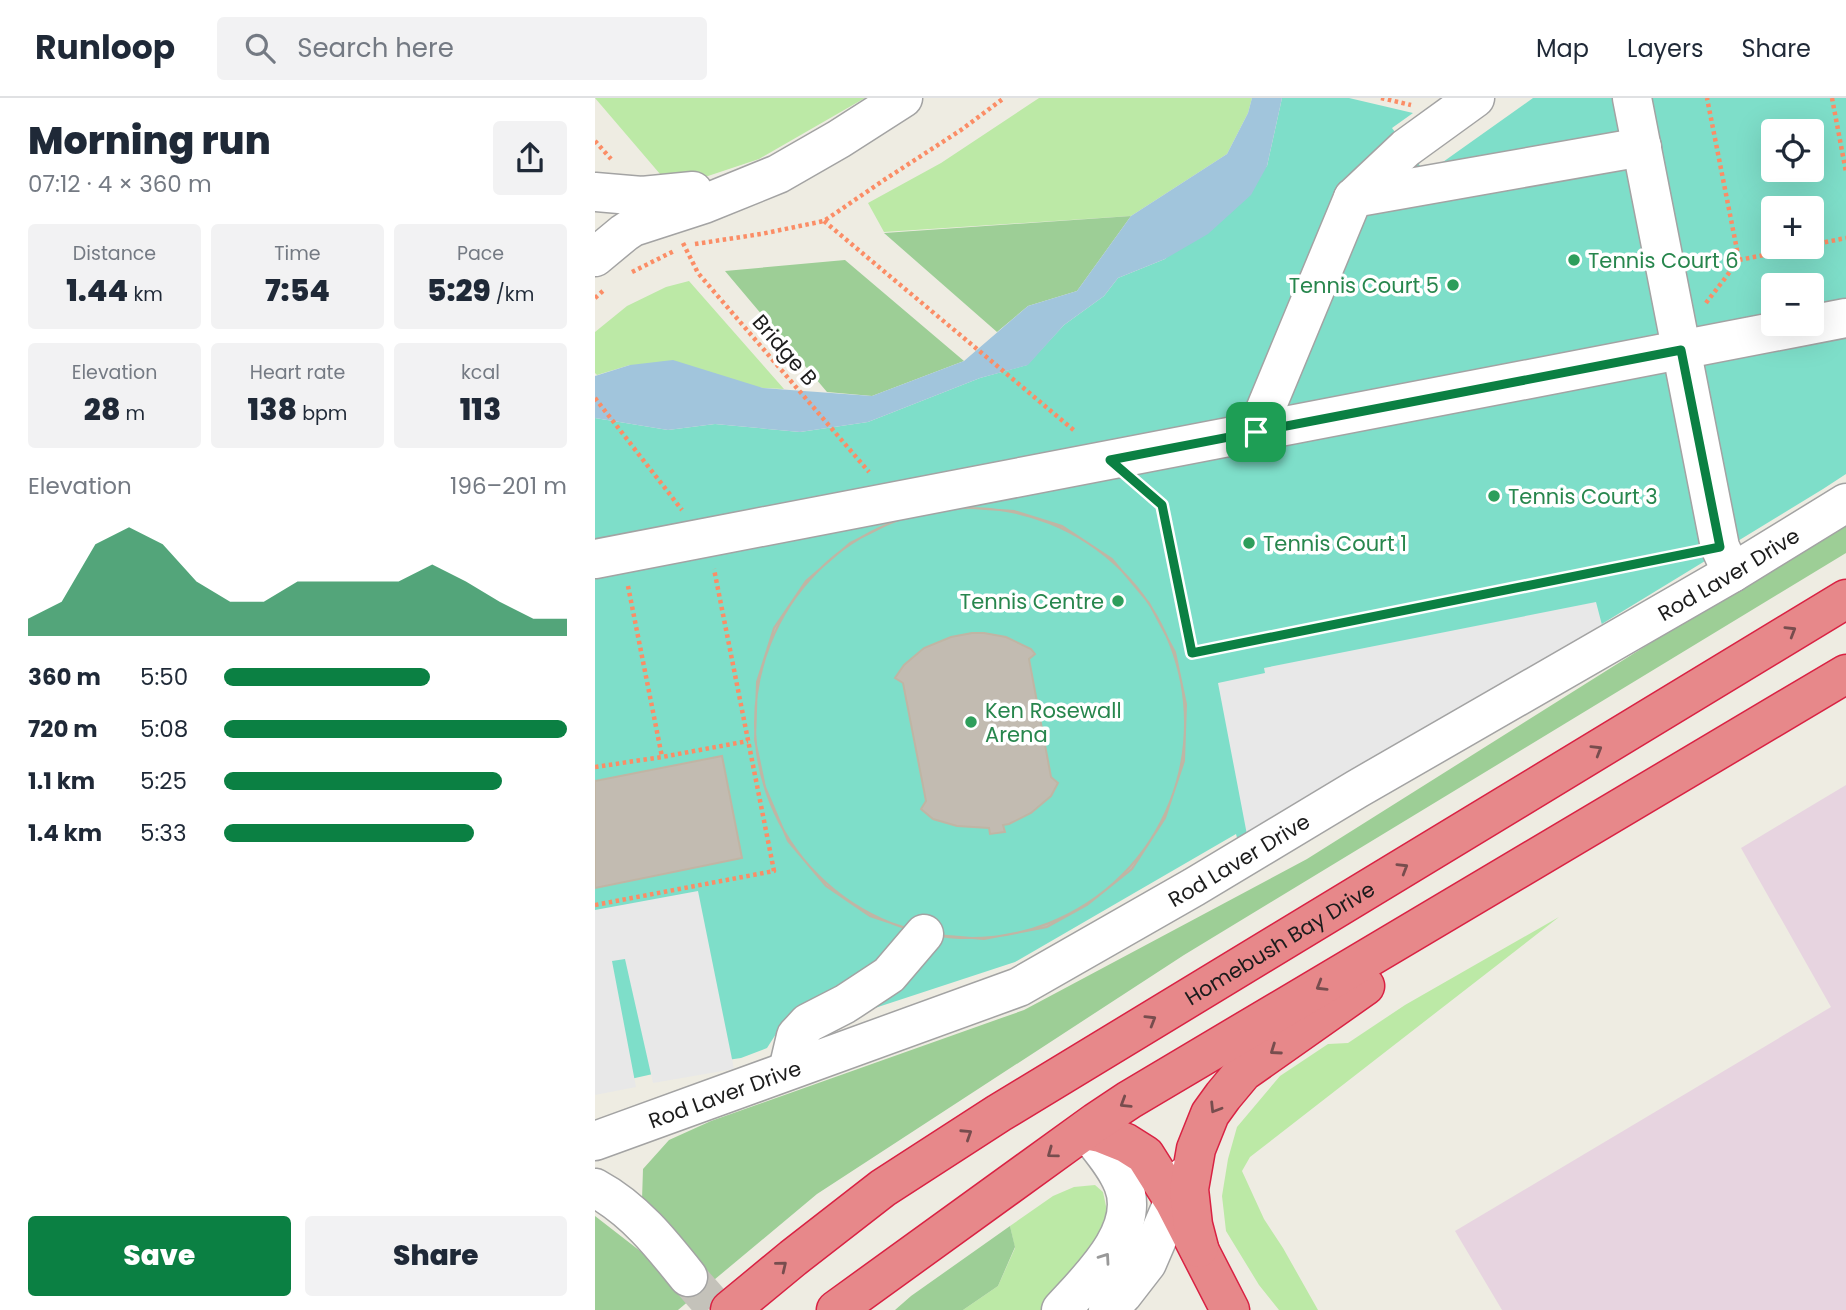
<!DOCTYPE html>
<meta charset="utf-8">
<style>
body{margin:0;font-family:Poppins,sans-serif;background:#f2f2f3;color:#1f2937;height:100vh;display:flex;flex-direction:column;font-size:26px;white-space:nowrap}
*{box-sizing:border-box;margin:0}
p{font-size:23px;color:#747a83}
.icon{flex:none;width:38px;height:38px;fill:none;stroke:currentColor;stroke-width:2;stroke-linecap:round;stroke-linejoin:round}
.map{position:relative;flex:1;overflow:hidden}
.sheet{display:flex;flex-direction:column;background:#fff;width:595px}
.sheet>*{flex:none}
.controls{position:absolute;left:1166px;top:21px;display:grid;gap:14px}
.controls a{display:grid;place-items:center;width:63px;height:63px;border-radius:7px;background:#fff;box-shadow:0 7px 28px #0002;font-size:35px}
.pin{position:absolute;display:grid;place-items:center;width:60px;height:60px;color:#fff;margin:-30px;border-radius:14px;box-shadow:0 4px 10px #0006}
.round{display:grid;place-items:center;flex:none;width:74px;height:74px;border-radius:7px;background:#f2f2f3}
.summary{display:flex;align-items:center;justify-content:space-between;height:119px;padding:0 28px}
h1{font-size:38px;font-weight:800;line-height:52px}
.figures{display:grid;grid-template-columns:repeat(3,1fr);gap:10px;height:119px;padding:7px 28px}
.figures div{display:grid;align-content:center;border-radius:7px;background:#f2f2f3;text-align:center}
.figures b{font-size:30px;font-weight:800}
.figures small{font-size:19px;font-weight:400}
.figures p{font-size:19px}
.chart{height:196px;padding:14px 28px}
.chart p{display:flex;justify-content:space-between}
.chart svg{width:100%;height:126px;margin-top:7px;fill:#0b8043;opacity:.7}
.primary-button{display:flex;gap:14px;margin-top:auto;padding:14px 28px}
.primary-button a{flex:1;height:80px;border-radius:7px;background:#0b8043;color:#fff;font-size:28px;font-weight:800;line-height:80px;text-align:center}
.primary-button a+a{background:#f2f2f3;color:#1f2937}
ul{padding:0 28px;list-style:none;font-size:23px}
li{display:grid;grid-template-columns:112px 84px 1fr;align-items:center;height:52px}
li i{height:18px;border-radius:9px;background:#0b8043}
header{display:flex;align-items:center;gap:42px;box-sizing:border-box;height:98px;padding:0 35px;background:#fff;border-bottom:2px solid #e0e1e3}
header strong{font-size:33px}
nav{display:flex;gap:38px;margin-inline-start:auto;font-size:24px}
.search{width:490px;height:63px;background:#f2f2f3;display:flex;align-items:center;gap:18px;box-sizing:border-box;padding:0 24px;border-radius:7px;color:#747a83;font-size:26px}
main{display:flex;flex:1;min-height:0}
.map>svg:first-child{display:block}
.industrial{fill:#e7d4e0}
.grass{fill:#bce9a6}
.forest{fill:#9dce96}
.pitch{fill:#7edec9;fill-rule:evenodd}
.parking{fill:#e8e8e8}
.water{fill:#a1c5dc}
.building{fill:#c2bbb1;stroke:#c0b5a4;stroke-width:2;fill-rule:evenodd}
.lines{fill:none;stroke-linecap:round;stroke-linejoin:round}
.minor-tunnel{stroke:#c4c2ba;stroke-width:38;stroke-dasharray:38 19;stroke-linecap:butt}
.minor-casing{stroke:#a3a3a3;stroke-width:41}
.highway-casing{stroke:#d92243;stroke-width:41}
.path{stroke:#fb8d66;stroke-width:4.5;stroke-dasharray:3.5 3.5;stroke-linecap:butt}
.minor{stroke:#fff;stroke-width:38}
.highway{stroke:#e7888a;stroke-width:38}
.oneway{stroke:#774d4e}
.oneway2{stroke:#999}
.route-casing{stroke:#fff;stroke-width:14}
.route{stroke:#0b8043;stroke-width:9}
.leisure-dot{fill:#2e9e5b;stroke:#fff;stroke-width:2.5}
.labels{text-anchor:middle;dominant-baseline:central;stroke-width:7;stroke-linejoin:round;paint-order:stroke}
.leisure-label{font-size:21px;fill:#27864d;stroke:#fff;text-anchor:start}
.street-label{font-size:21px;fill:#1c1c1c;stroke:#fff}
</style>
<header>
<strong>Runloop</strong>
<div class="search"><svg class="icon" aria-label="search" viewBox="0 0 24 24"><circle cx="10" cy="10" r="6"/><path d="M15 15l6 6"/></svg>Search here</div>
<nav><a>Map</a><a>Layers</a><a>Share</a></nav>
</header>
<main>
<section class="sheet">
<div class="summary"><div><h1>Morning run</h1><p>07:12 · 4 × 360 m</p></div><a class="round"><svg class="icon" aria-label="share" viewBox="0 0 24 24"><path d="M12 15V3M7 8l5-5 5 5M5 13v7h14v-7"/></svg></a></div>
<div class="figures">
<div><p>Distance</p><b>1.44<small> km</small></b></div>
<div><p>Time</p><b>7:54</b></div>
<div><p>Pace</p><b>5:29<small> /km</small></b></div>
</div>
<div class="figures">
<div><p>Elevation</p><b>28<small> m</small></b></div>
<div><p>Heart rate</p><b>138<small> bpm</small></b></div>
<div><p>kcal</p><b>113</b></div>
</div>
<div class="chart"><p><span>Elevation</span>196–201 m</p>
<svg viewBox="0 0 160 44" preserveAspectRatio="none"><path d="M0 44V38L10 32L20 12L30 6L40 12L50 25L60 32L70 32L80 25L90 25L100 25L110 25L120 19L130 25L140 32L150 38L160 38V44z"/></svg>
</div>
<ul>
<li><b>360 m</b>5:50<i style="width:60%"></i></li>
<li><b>720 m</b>5:08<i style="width:100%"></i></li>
<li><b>1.1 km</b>5:25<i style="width:81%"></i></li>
<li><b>1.4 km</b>5:33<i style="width:73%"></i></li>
</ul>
<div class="primary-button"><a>Save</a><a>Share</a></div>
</section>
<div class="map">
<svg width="1251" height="1212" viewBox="0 0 1251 1212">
<rect width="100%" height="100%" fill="#eeece2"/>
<path class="industrial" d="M1251 687V1212H907L860 1133 1236 909 1146 750Z"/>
<path class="grass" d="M0 0H270L164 61 77 90Z
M444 0H657L653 15 632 56 536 118 289 134 273 105 346 65Z
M94 183 189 291 168 290 35 267 2 277 0 275V234L32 208 71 189Z
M964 819 655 1059 647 1073 669 1121 688 1150 723 1212H684L664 1187 631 1133 627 1098 633 1061 642 1029 685 978 733 946 753 945 810 907Z
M500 1087 508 1094 512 1113 509 1133 449 1212H368L403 1188 420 1150 415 1128 458 1098 479 1089Z"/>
<path class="forest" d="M536 118 482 193 433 208 402 234 289 135Z
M250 162 369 263 277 298 232 294 130 173Z
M1251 422V455L589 857 222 1096 83 1212H0V1118L58 1163 47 1102 48 1071 74 1042 116 1023 429 912 712 761Z
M415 1128 420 1149 403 1188 368 1212H300L316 1198Z"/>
<path class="pitch" d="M687 0H754L818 15 797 30 831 76 938 0H1251V376L1228 391 653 742 644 747 641 736 420 864 216 931 188 925 172 950 146 960 98 967 0 989V320L73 332 120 326 205 334 273 324 385 280 432 267 469 227 509 198 523 180 570 161 672 68ZM1178 33H1216V72H1178ZM1178 110H1216V149H1178ZM1178 187H1216V226H1178Z"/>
<path class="parking" d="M1001 504 1007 527 653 742 623 585 670 575 669 570Z
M103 793 139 971 58 985 30 861 17 863 41 989 0 997V812Z"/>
<path class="water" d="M657 0H687L672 68 656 97 613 136 570 161 523 180 509 198 469 227 433 267 385 280 273 324 205 334 120 326 73 332 0 320V278L35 267 78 262 168 290 277 298 369 263 433 208 482 193 536 118 632 56 653 15Z"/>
<path class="building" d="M362 409 419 413 467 428 517 461 554 505 580 554 591 606 589 663 570 720 537 771 492 807 452 829 389 841 329 836 275 818 231 788 193 743 170 689 160 642 162 584 179 530 211 483 255 445 305 420ZM377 535H389L411 539 436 551 440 556 434 561 456 679 463 685 456 698 436 715 414 726 408 727 410 734 395 736 394 730 362 728 338 721 326 711 331 703 308 585 300 580 309 567 329 550 356 539Z
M160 625a215 215 0 1 1 430 0a215 215 0 1 1-430 0Z
M127 658 147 760 0 790V683Z"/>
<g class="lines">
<path class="minor-tunnel" d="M93 1179 122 1212"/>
<g class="minor-casing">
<g id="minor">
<path d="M1037 0 1125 449 1137 475"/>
<path d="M0 94 47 98 98 93"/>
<path d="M758 100 811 50 880 0"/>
<path d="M0 159 29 135 38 129 109 106 183 76 244 41 308 0"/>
<path d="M661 334 758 100 1047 49"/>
<path d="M0 461 1251 220"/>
<path d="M193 972 201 938 213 925 250 906 294 877 329 836"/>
<path id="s1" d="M0 1043 424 889 599 789 762 691 1137 475 1251 405"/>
<path d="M0 1090C39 1111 66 1145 93 1179"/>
<path d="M466 1212C494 1181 547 1132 528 1086 520 1066 504 1049 491 1032"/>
<path d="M513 1212 528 1196 552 1165 589 1079"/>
</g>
</g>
<g class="highway-casing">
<g id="highway">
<path d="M491 1032 506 1035 531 1045 550 1057 579 1103 635 1212"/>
<path d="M604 1150 598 1127 594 1091 601 1051 615 1016 628 998 648 974 770 888"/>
<path id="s2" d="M135 1212 198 1160 288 1090 404 1015 1251 501"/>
<path d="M241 1212 501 1024 534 1002 1251 576"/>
</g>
</g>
<path class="path" d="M786 0 816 7
M1237 0 1251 74
M0 43 16 61
M229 123 481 334
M88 145 103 175 274 374
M100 146 166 136 229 123 289 82 366 32 409 0
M1216 147 1251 140
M1144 162 1209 149
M37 174 79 153
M0 200 9 192
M1111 205 1144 162 1112 0
M0 300 87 412
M547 389 567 407 597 555 1093 456
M33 488 67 659
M0 669 67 659 153 643
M0 807 179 773 119 471"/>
<use href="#minor" class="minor"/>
<use href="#highway" class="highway"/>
</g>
<defs><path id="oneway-chevron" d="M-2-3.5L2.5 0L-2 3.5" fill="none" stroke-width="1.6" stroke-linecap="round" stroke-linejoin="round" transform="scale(1.75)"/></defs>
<g class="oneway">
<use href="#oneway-chevron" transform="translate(1196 533) rotate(-31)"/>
<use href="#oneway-chevron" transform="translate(1002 652) rotate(-31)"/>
<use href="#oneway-chevron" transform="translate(808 770) rotate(-31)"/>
<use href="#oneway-chevron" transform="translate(726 888) rotate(149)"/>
<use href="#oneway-chevron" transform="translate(556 922) rotate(-31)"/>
<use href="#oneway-chevron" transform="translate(680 952) rotate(145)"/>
<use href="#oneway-chevron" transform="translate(530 1005) rotate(148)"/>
<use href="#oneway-chevron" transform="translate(620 1010) rotate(122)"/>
<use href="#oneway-chevron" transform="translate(372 1036) rotate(-33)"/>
<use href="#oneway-chevron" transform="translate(457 1055) rotate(144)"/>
<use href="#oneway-chevron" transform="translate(187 1168) rotate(-39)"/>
</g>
<use class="oneway2" href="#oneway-chevron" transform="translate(510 1160) rotate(-55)"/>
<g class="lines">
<g class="route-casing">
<path id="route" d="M1086 252 1125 449 597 555 567 407 515 362Z"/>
</g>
<use href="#route" class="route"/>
</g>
<g class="leisure-dot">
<circle cx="979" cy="162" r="7"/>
<circle cx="858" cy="187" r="7"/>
<circle cx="899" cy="398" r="7"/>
<circle cx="654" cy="445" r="7"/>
<circle cx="523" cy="503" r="7"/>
<circle cx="376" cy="624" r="7"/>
</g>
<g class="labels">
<g class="leisure-label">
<text x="993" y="162">Tennis Court 6</text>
<text x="844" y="187" text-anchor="end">Tennis Court 5</text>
<text x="913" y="398">Tennis Court 3</text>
<text x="668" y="445">Tennis Court 1</text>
<text x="509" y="503" text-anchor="end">Tennis Centre</text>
<text x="390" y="612">Ken Rosewall<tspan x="390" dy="24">Arena</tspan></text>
</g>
<g class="street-label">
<text transform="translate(190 252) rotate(49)">Bridge B</text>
<text stroke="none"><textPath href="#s1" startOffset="1272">Rod Laver Drive</textPath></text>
<text stroke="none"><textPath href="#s1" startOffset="705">Rod Laver Drive</textPath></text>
<text stroke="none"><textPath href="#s2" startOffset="662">Homebush Bay Drive</textPath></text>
<text stroke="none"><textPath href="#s1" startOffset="138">Rod Laver Drive</textPath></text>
</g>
</g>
</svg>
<div class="controls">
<a><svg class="icon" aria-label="locate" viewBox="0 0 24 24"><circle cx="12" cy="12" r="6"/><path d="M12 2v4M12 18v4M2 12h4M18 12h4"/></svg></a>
<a>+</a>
<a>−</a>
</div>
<div class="pin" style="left:661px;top:334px;background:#1e9e55"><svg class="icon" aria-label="arrive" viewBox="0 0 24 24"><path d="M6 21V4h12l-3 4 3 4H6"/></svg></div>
</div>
</main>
